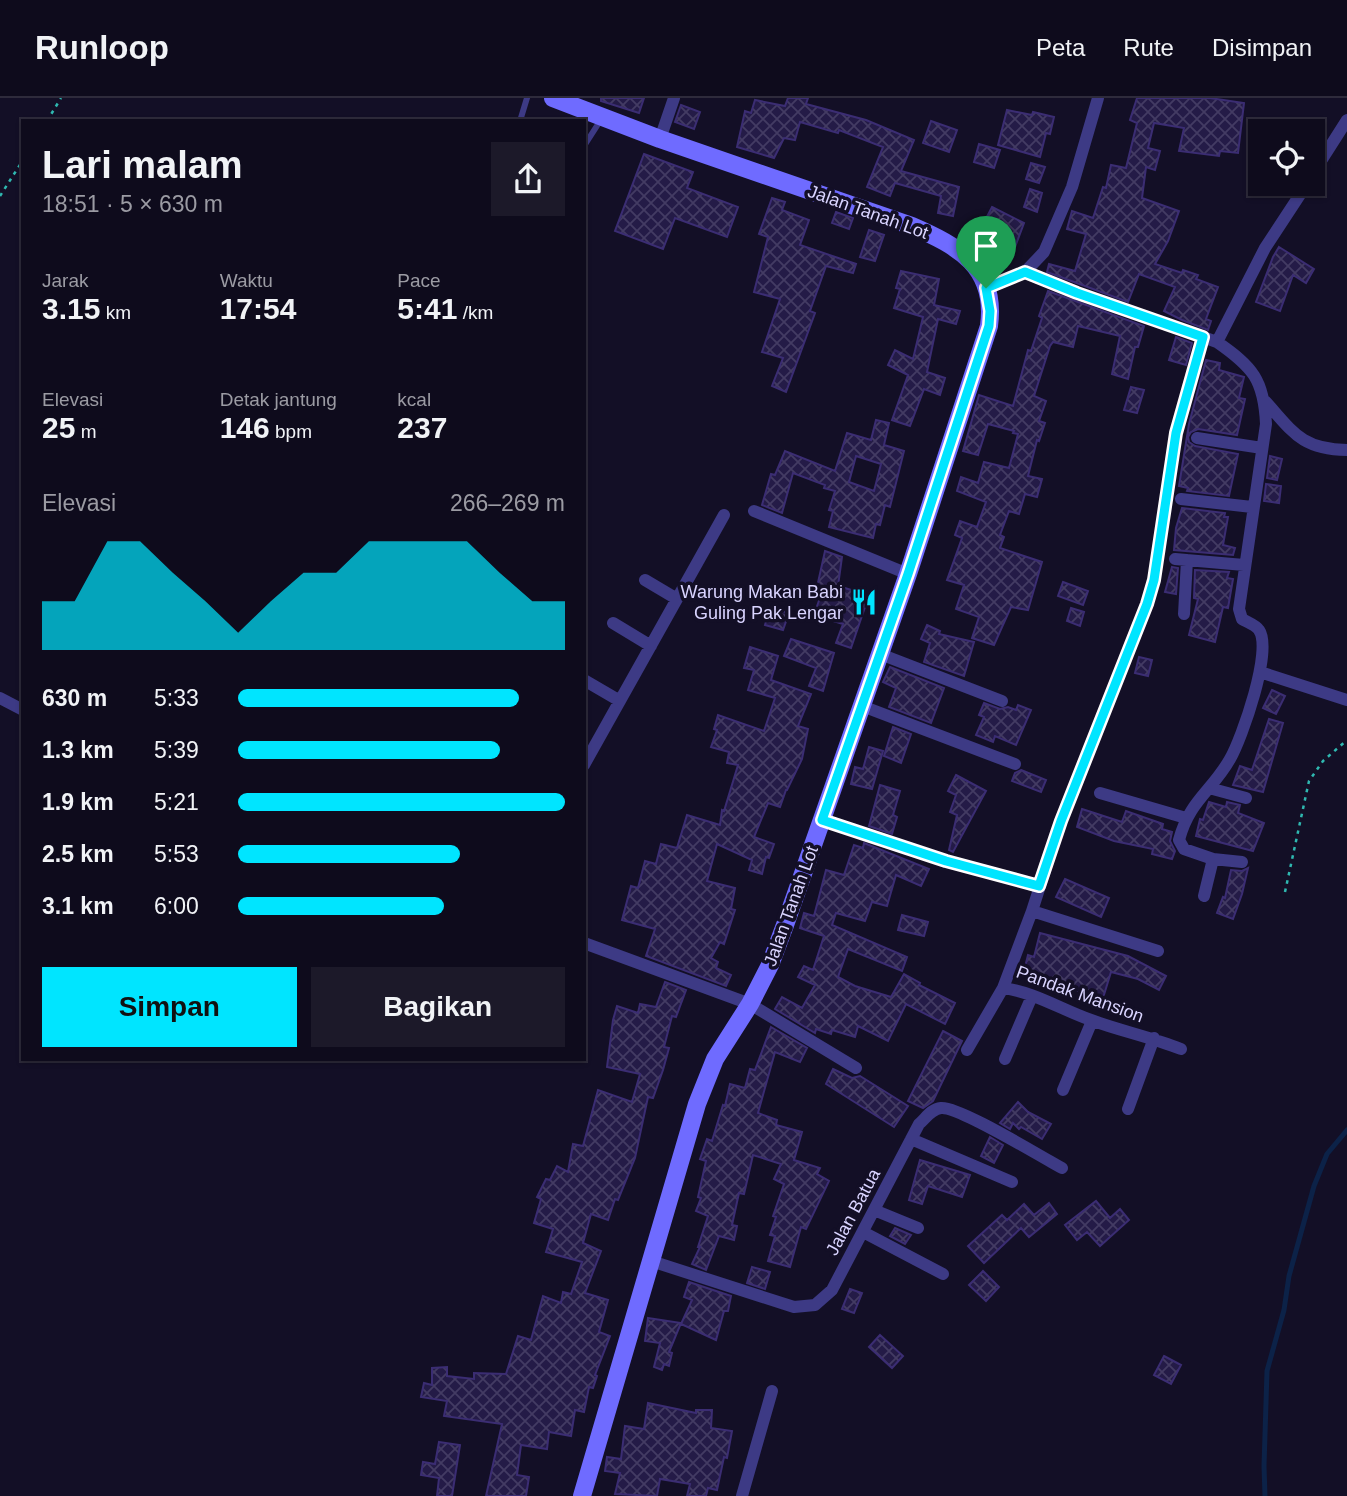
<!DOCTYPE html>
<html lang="id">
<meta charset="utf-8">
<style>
body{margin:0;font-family:Helvetica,sans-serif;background:#1c1929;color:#f1f3f6;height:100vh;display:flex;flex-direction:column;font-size:26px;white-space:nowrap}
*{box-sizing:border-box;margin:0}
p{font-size:23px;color:#9b9ba3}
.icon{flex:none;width:38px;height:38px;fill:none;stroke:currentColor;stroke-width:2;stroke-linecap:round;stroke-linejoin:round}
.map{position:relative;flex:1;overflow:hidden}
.drawer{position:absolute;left:21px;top:21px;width:565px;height:942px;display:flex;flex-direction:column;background:#0e0b1c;border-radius:0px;box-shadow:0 2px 5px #0004,0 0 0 2px #2e2b3b}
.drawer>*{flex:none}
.buttons{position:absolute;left:1248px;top:21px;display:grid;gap:14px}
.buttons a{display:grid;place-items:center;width:77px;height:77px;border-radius:0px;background:#0e0b1c;box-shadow:0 2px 5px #0004,0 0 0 2px #2e2b3b;font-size:35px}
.pin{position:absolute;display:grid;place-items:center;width:60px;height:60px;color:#fff;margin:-72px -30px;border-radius:50% 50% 50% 0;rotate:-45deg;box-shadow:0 0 7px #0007}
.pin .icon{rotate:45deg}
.round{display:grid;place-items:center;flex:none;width:74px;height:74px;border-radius:0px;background:#1c1929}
.head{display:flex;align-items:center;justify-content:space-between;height:119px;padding:0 21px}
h1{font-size:38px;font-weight:700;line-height:52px}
.stats{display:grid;grid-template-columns:repeat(3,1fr);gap:10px;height:119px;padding:7px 21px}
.stats div{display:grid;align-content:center}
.stats b{font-size:30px;font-weight:700}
.stats small{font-size:19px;font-weight:400}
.stats p{font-size:19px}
.chart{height:196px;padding:14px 21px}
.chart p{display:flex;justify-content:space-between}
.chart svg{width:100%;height:126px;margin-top:7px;fill:#00e5ff;opacity:.7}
.button{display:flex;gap:14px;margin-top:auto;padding:14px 21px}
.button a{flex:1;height:80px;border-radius:0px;background:#00e5ff;color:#111;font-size:28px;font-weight:700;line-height:80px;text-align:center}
.button a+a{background:#1c1929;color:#f1f3f6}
ul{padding:0 21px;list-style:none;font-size:23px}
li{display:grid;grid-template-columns:112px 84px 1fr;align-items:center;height:52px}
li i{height:18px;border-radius:9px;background:#00e5ff}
header{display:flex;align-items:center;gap:42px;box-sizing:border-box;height:98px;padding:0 35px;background:#0e0b1c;border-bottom:2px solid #2e2b3b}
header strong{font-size:33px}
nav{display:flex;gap:38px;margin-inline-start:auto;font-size:24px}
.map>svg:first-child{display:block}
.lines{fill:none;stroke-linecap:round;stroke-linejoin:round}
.stream{stroke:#0c2248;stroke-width:5}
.building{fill:url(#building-cross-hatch);stroke:#3b2d73;stroke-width:2;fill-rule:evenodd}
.path{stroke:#2fb8b0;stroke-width:2.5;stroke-dasharray:3.5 5;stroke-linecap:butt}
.service{stroke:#3d3a85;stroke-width:6}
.minor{stroke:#3d3a85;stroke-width:12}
.secondary{stroke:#6f6bff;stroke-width:18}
.route-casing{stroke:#fff;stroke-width:14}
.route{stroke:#00e5ff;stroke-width:9}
.labels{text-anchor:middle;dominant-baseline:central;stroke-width:7;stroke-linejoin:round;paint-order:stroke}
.street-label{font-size:18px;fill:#d9d4ff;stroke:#130f26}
.poi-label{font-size:18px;fill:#d9d4ff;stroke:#130f26;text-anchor:end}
</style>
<header>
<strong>Runloop</strong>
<nav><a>Peta</a><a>Rute</a><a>Disimpan</a></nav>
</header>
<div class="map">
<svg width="1347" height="1398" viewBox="0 0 1347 1398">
<defs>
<pattern id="building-cross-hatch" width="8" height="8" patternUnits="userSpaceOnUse" patternTransform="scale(1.75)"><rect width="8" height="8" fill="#241b47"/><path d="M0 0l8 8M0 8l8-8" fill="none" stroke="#433b63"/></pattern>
</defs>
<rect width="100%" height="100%" fill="#130f26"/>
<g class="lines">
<path class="stream" d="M1265 1398 1264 1368 1267 1273 1284 1212 1289 1178 1314 1088 1327 1056 1347 1032"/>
</g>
<path class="building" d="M601 0H644L639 15 601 3Z
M788 0H808L806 6 866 22 914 42 901 73 959 89 953 118 938 115 941 98 895 85 890 98 867 89 883 49 839 32 838 35 800 24 795 42 784 40 774 60 737 49 745 13 751 15 755 2 785 8Z
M1137 0H1210L1244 5 1238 55 1220 53 1219 58 1179 53 1184 30 1154 25 1148 50 1160 53 1155 72 1146 69 1142 100 1179 113 1168 143 1155 166 1182 175 1183 172 1198 177 1196 181 1218 189 1206 221 1211 223 1208 232 1182 222 1164 213 1175 189 1139 176 1128 204 1047 174 1049 166 1075 173 1086 136 1067 131 1072 113 1093 120 1103 89 1106 90 1111 67 1126 70 1137 25 1130 22Z
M681 7 700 14 694 31 675 24Z
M1007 12 1032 17 1033 14 1054 19 1050 36 1046 35 1040 59 998 47Z
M931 23 957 32 949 54 923 45Z
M979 46 1000 52 994 70 974 64Z
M644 56 693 74 687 90 738 109 727 139 675 120 663 151 615 133Z
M1031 65 1045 69 1039 85 1026 81Z
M1030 91 1042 95 1037 114 1024 109Z
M772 100 785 104 782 112 809 122 800 147 856 166 853 175 826 168 810 213 815 215 786 294 772 288 783 260 762 254 780 201 754 194 768 139 759 136Z
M992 109 1024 125 1015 149 980 132Z
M836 114 853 120 849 131 832 125Z
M869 132 884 137 875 163 860 159Z
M1279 149 1314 171 1306 185 1293 177 1280 213 1256 204 1273 159Z
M901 173 939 181 934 207 960 213 956 226 938 221 927 274 945 280 940 297 924 291 910 328 892 322 908 277 888 267 895 252 913 261 923 219 894 210 900 191 896 190Z
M1048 193 1144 228 1138 249H1135L1128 281 1112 276 1120 238 1078 228 1073 249 1053 244 1050 248 1034 298 1046 303 1039 323 1045 325 1039 343 1037 342 1028 378 1042 381 1037 399 1025 396 1019 416 1009 413 1000 437 1004 439 1000 450 1042 464 1028 512 1011 509 994 547 972 540 979 519 956 511 964 487 947 482 962 440 955 437 960 423 977 429 986 404 957 393 961 379 978 385 984 364 1009 370 1018 336 1013 335 1014 333 988 326 978 357 963 353 979 297 1013 308 1028 252 1031 253 1042 220 1039 218Z
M1176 239 1192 245 1186 267 1169 262Z
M1206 262 1220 265 1219 272 1244 279 1239 300 1245 301 1237 337 1198 331 1191 334 1188 339 1189 344 1195 348 1238 356 1229 398 1187 393 1188 390 1179 388 1189 326Z
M1131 289 1144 292 1137 315 1124 312Z
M876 322 889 325 884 347 904 353 890 409 885 407 880 427 876 426 873 440 829 429 833 413 829 412 835 393 824 390 825 387 793 375 782 415 762 407 771 376 775 377 785 353 835 373 847 335 871 342ZM856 358 881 366 874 393 849 384Z
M1270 358 1282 361 1277 382 1267 380Z
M1266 386 1281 388 1279 405 1264 403Z
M1182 410 1225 415 1224 419H1228L1223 447 1235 450 1233 457 1174 452 1176 430Z
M825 453 842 459 838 488 858 494 856 499 867 503 851 550 836 545 843 526 814 517 823 491 817 489Z
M1172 469 1178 470 1176 496 1165 494Z
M1195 472 1229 474 1227 480 1233 481 1228 510 1223 509 1215 544 1189 537 1198 501 1194 500Z
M1063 484 1088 493 1083 507 1058 498Z
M770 509 789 515 783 532 765 527Z
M1071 510 1084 514 1080 528 1067 523Z
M927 527 940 533 939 536 974 544 964 578 924 564 930 545 921 541Z
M791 541 834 555 823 593 809 588 816 570 784 558Z
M750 549 778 558 771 582 811 596 798 628 808 631 802 661 787 692H786L780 709 768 705 754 739 774 746 769 760 766 759 762 776 749 772 752 762 717 746 707 783 735 790 731 811 735 812 724 846 720 844 711 860 718 864 716 870 731 877 726 888 646 858 655 831 622 822 631 788 638 790 645 763 656 766 661 746 677 750 687 717 720 727 722 712 724 713 738 667 727 665 729 654 711 649 717 632 714 631 718 617 764 633 775 600 748 592 754 572 744 570Z
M1139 559 1152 562 1148 578 1135 575Z
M890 569 944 590 931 625 889 609 896 590 883 584Z
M1272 592 1285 598 1276 616 1263 610Z
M984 605 1000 611 1008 609 1016 612 1018 607 1031 612 1016 647 995 638 993 644 976 637 984 619 979 617Z
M1269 621 1283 625 1263 694 1233 687 1240 668 1252 672Z
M893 629 911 636 901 665 884 658Z
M869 649 883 653 872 691 851 686 855 669 863 671Z
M1021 672 1046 682 1041 694 1012 683 1015 675Z
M956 677 986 693 953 754 949 752 957 717 950 714 956 697 948 693Z
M880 687 900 693 893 717 897 719 892 736 869 728Z
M1209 704 1226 709 1227 704 1240 707 1238 715 1264 725 1253 753 1196 738 1200 721 1203 722Z
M1082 711 1122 724 1126 713 1163 726 1162 731 1172 734 1170 743 1175 753 1172 761 1152 756 1153 751 1114 743 1077 729Z
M864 745 929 771 921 788 896 777 887 808 872 804 865 823 836 815 832 827 907 859 902 873 848 851 838 879 855 888 891 899 904 876 920 885 919 887 955 905 945 926 906 906 888 943 858 928 855 939 832 932 831 936 816 931 815 935 775 911 782 899 802 910 815 887 798 879 804 868 813 872 824 838 800 830 804 815 814 818 826 772 844 777 854 747 863 750Z
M1248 770 1242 796 1233 821 1217 815 1223 799 1225 800 1231 772 1242 773Z
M1065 781 1109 800 1101 819 1056 799Z
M902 817 928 824 924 838 898 832Z
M1040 835 1128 858 1166 878 1159 892 1138 881 1111 874 1103 900 1068 890 1066 895 1041 886 1043 883 1023 877 1028 857 1034 859Z
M665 884 686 892 676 919 672 918 664 949 669 950 663 972 653 1000 648 999 635 1060 618 1102 615 1101 608 1122 591 1116 583 1145 601 1153 585 1195 608 1202 599 1234 610 1238 595 1277 597 1278 593 1290 589 1289 584 1314 575 1312 571 1338 549 1334 547 1351 521 1347 517 1377 529 1379 526 1398H486L502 1326 444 1318 447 1303 421 1299 424 1285 432 1287V1270L447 1269V1278L474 1281V1275L506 1276 518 1238 531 1242 543 1198 561 1205 563 1194 571 1196 582 1164 546 1154 553 1131 534 1125 541 1101 537 1099 546 1081 550 1082 557 1068 568 1074 573 1046 583 1048 598 992 632 1004 640 976 607 969 613 922 617 908 638 915 640 906 656 909Z
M771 929 807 950 800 964 775 954 758 1015 777 1022 776 1027 802 1034 794 1062 820 1070 817 1076 829 1083 806 1131 801 1129 790 1169 768 1163 775 1138 770 1137 776 1119 773 1118 784 1086 774 1081 781 1066 753 1057 744 1096 739 1095 732 1127 737 1128 734 1142 719 1138 706 1172 692 1166 700 1149H698L708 1118 696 1113 701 1100 698 1099 706 1063 700 1061 707 1041 712 1043 723 1007 725 1008 730 986 745 990 750 971 755 972Z
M943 933 962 943 933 1003 923 1010 908 1003Z
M833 971 852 980 860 978 908 1008 894 1029 826 986Z
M1018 1004 1028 1014 1051 1026 1042 1041 1021 1029 1019 1031 1013 1025 1010 1031 1000 1025Z
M990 1039 1003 1047 994 1065 981 1058Z
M920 1062 970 1077 962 1099 928 1088 922 1106 909 1102Z
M1096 1103 1110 1120 1120 1111 1129 1122 1100 1148 1087 1134 1077 1142 1065 1127Z
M1049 1105 1057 1116 1029 1139 1021 1130 984 1165 968 1148 1002 1117 1007 1122 1024 1106 1034 1117Z
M895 1130 911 1137 905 1146 890 1138Z
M752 1169 770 1174 765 1191 747 1185Z
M983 1173 999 1189 986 1203 969 1187Z
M689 1184 731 1198 728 1213H724L716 1242 681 1226 692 1202 684 1199Z
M850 1191 862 1195 854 1215 842 1211Z
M648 1220 681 1225 669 1254 672 1255 669 1268 664 1266 662 1272 654 1269 660 1245 645 1243Z
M880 1237 903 1258 892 1270 869 1249Z
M1164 1258 1181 1267 1171 1286 1154 1277Z
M648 1305 696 1315V1312H712L711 1330 732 1333 727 1360 724 1359 717 1392 708 1390 706 1398H687L690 1386 660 1381 657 1398 615 1396 620 1375 605 1373 607 1359 621 1361 625 1328 644 1331Z
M439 1344 460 1347 452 1398H437L439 1380 421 1377 423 1364 435 1366Z"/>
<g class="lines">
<path class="path" d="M47 23 61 0
M0 98 23 62
M1285 794 1309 683 1323 663 1347 642"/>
<path class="service" d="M520 23 527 0
M584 48 602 20"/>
<path class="minor" d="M660 41 674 0
M1312 77 1347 22
M1025 174 1077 195 1217 244C1253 269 1264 282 1266 326L1239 511 1242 521C1247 524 1256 527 1259 532 1273 552 1242 640 1230 661 1212 693 1189 703 1179 742L1184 751 1213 761 1242 764
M986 190 1025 174 1044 154 1072 89 1098 0
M1217 244 1265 150 1307 86
M1265 303C1293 334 1301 351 1347 352
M1197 340 1262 350
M1181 401 1252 409
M754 413 908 476
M1175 461 1244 467
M645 482 677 501
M1184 516 1187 462
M613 525 651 548
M880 556 1002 603
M1260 574 1347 602
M584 582 620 603
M0 600 23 612
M862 608 1015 666
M584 667 724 417
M1209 690 1246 700
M1100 695 1186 720
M822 722 946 763 1039 788
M1204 798 1213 761
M1032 813 1158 853
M584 845 750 906 856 970
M1181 951C1151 939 1121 933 1091 922 1062 912 1034 894 1003 890L1032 813 1061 723 1147 506 1154 482 1176 335 1203 239
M967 952 1003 890
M1005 961 1032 898
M1063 992 1092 923
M1128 1011 1154 940
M911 1041 1012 1084
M874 1112 918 1130
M863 1134 943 1176
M651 1163 794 1209 815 1207 832 1192 919 1026C926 1020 931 1011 941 1010 959 1008 1041 1059 1062 1070
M742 1398 772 1293"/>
<path class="secondary" d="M553 0 660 41 912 128C958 148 997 169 989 228L908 476 785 827 770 867 750 906 715 961 697 1006 582 1398"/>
</g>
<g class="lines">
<g class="route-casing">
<path id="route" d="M1025 174 1077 195 1203 239 1176 335 1154 482 1147 506 1061 723 1039 788 946 763 822 722 908 476 989 228 990 213 986 190Z"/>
</g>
<use href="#route" class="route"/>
</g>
<defs>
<g id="restaurant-bare" transform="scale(2.1)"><path d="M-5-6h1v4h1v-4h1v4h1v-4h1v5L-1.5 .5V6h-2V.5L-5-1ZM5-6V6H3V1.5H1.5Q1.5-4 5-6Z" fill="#00e5ff" stroke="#130f26" stroke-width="2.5" paint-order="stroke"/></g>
</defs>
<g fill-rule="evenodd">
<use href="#restaurant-bare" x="864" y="504"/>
</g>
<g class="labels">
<g class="street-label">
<text transform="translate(868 114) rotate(20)">Jalan Tanah Lot</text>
<text transform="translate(791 808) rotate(-70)">Jalan Tanah Lot</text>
<text transform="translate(1080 896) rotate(20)">Pandak Mansion</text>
<text transform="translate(853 1114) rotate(-62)">Jalan Batua</text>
</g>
<g class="poi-label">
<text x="843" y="494">Warung Makan Babi<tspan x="843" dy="21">Guling Pak Lengar</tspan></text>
</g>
</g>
</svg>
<div class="buttons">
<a><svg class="icon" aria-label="locate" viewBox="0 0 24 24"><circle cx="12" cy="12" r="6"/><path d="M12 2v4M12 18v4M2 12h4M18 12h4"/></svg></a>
</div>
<div class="pin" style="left:986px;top:190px;background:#1e9e55"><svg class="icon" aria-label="arrive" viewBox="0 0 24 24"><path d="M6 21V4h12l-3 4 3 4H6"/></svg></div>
<section class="drawer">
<div class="head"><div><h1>Lari malam</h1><p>18:51 · 5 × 630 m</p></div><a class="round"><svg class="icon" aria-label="share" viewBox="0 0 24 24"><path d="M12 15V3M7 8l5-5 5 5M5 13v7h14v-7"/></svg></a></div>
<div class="stats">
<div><p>Jarak</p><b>3.15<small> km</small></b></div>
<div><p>Waktu</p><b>17:54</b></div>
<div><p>Pace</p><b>5:41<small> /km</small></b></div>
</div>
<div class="stats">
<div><p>Elevasi</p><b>25<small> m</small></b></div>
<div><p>Detak jantung</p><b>146<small> bpm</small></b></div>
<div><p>kcal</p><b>237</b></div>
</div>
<div class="chart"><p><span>Elevasi</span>266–269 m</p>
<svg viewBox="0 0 160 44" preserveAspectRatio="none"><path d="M0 44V27L10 27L20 6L30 6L40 17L50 27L60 38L70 27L80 17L90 17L100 6L110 6L120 6L130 6L140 17L150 27L160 27V44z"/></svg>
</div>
<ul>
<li><b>630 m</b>5:33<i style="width:86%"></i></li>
<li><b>1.3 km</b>5:39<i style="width:80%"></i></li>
<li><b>1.9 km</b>5:21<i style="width:100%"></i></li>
<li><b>2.5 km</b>5:53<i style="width:68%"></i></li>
<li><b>3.1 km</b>6:00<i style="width:63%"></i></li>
</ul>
<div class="button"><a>Simpan</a><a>Bagikan</a></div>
</section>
</div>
